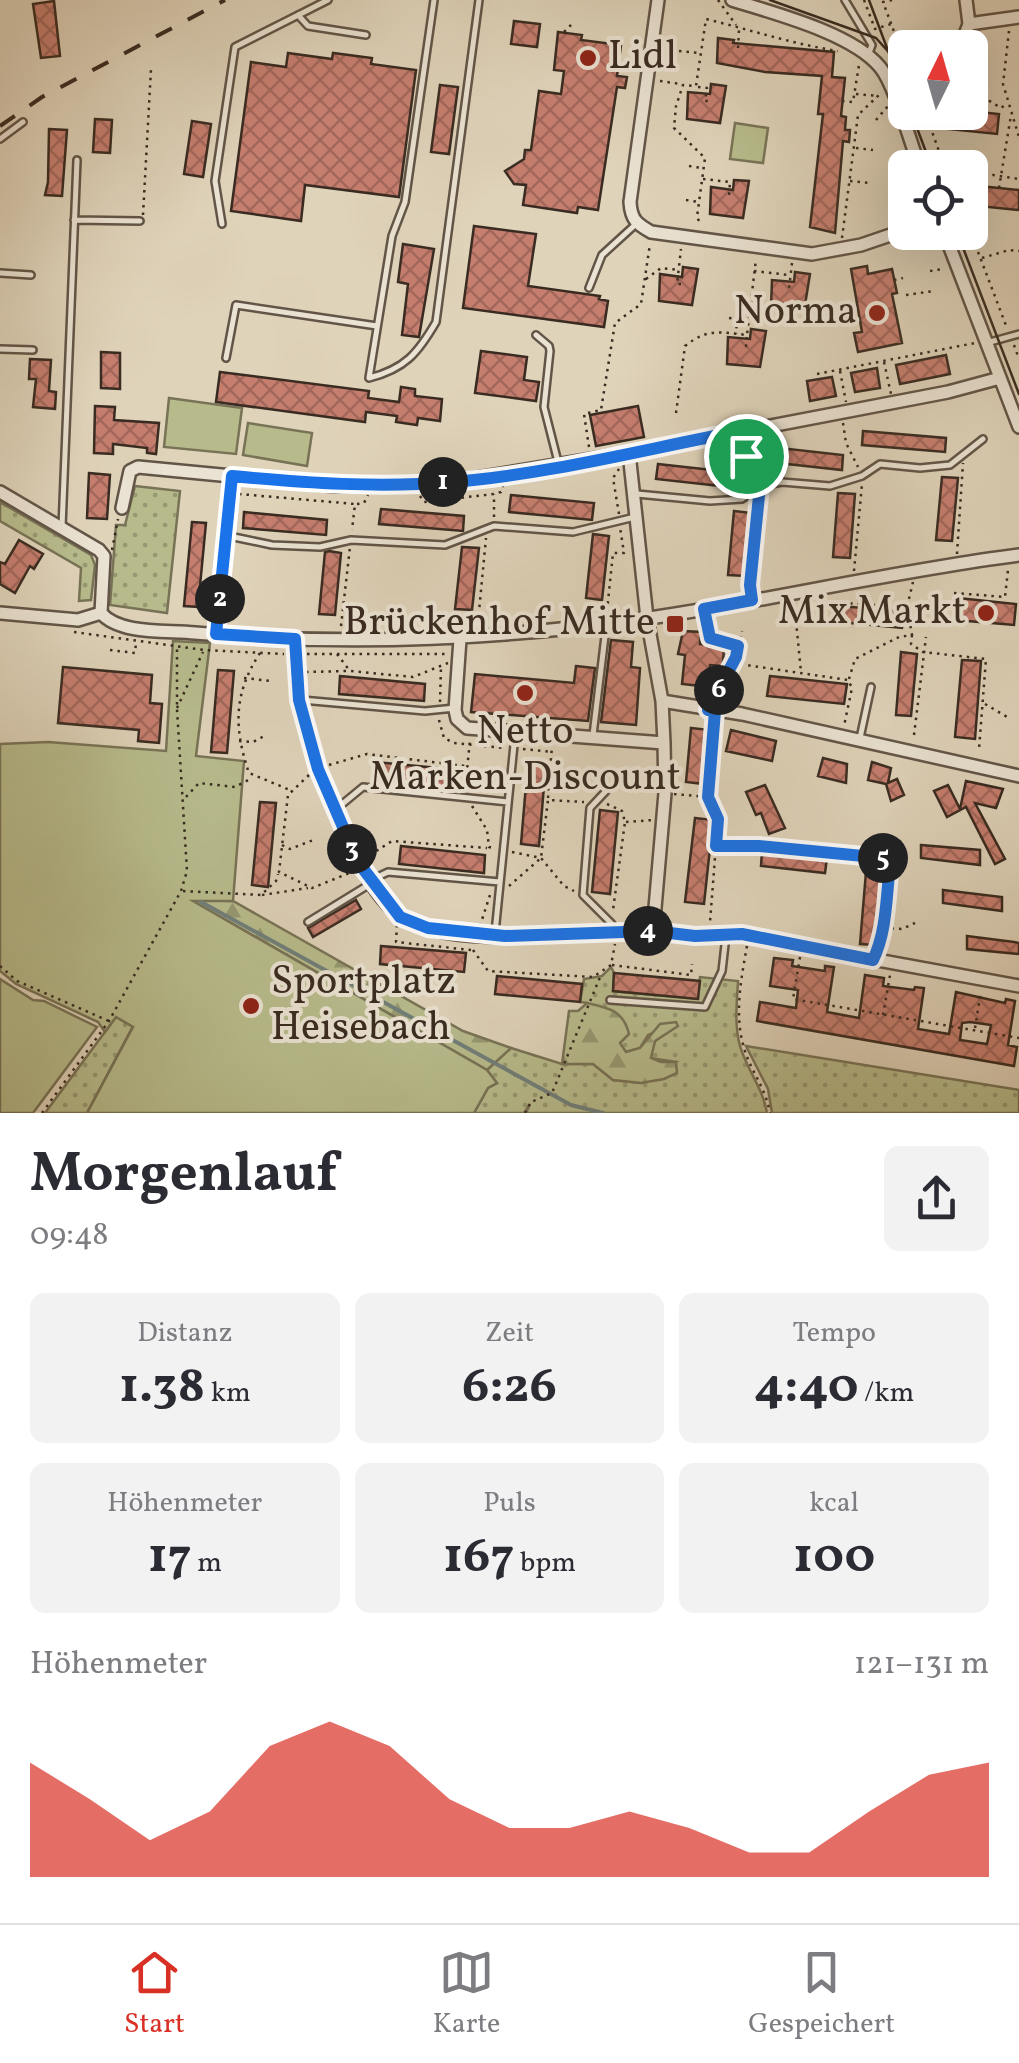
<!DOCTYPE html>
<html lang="de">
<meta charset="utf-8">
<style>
body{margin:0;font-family:Vollkorn,serif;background:#f2f2f3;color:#2b2b33;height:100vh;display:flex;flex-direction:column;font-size:38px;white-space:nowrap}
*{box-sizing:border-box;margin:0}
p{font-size:32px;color:#7c7c81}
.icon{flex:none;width:55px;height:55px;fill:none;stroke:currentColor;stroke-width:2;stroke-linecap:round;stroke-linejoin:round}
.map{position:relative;height:1113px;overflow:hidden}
.drawer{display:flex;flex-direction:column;background:#fff;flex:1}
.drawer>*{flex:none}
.needle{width:65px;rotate:5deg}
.controls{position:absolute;left:888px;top:30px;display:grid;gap:20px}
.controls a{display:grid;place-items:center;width:100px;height:100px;border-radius:15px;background:#fff;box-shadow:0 10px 40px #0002;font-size:50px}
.pin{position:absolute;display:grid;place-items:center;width:85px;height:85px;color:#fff;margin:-42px;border:5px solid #fff;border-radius:50%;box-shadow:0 2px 10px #0007}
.km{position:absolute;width:50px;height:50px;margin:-25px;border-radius:50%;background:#222;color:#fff;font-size:28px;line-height:50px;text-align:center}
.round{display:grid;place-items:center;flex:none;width:105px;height:105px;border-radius:15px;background:#f2f2f3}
.overview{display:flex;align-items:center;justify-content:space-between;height:170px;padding:0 30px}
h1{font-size:55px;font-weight:700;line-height:75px}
.metrics{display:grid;grid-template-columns:repeat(3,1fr);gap:15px;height:170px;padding:10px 30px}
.metrics div{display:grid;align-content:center;border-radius:15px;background:#f2f2f3;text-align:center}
.metrics b{font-size:50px;font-weight:700}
.metrics small{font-size:28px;font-weight:400}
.metrics p{font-size:28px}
.chart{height:280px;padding:20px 30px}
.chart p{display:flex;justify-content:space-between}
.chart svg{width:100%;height:180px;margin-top:10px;fill:#d93025;opacity:.7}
.menu{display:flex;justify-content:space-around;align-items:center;height:140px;border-top:2px solid #e1e1e2;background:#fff;font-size:28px;color:#7c7c81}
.menu a{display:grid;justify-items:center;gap:5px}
.menu .current{color:#d93025}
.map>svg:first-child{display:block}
.grass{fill:url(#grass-dots);stroke:#787356;stroke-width:2.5}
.forest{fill:url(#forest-firs);stroke:#787356;stroke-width:2.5}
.green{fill:#b7bb8c;stroke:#787356;stroke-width:2.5}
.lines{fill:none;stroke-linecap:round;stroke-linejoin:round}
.stream{stroke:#707f7a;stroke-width:4}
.building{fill:url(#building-cross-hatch);stroke:#392b21;stroke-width:2.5;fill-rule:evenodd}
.service-casing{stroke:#625547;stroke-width:10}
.minor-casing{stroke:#625547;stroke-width:16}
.path{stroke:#392b21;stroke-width:2.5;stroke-dasharray:2.5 5;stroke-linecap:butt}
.service{stroke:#eae2d2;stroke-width:5}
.minor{stroke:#eae2d2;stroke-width:11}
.tram{stroke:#392b21;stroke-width:2.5}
.rail{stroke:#392b21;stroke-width:4;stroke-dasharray:18 18;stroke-linecap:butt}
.route-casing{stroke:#fff;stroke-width:20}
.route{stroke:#1a73e8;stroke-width:12}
.poi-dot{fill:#8f2418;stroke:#eae2d2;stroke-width:4}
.labels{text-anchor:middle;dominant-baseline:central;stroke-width:8;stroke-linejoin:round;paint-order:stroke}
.poi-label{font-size:40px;fill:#392b21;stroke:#eae2d2;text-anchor:end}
</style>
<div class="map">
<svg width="1019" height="1113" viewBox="0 0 1019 1113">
<defs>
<pattern id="grass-dots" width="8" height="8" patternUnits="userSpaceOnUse" patternTransform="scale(2.5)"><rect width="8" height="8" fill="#b7bb8c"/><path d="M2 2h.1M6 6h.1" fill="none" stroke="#969872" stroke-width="1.8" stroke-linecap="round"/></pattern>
<pattern id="forest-firs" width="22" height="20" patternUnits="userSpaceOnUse" patternTransform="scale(2.5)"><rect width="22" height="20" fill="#b7bb8c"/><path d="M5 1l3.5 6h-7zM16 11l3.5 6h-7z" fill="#969872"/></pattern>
<pattern id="building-cross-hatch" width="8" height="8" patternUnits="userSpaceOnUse" patternTransform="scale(2.5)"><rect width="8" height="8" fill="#c67e6f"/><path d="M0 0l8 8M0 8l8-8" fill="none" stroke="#a2675b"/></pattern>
</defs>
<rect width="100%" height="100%" fill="#dfd3ba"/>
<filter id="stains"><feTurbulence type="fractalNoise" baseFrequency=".002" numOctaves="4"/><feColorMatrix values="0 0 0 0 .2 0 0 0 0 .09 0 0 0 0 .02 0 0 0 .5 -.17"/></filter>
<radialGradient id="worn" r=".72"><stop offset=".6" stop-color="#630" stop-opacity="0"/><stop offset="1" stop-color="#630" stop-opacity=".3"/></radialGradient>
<path class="grass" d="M135 486 180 491 167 613 110 605 116 525H125Z
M0 502 91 555 95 565 91 600 79 601 81 568 0 521Z
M611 967 614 973 613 991 697 999 700 977 738 981C737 1002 734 1024 740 1046 747 1070 763 1088 767 1113H526L530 1104 524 1113H474L488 1088 497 1083 487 1070 511 1048 562 1064H593L613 1080 641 1083 676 1062 650 1058 655 1041 677 1026 676 1023 648 1035 640 1048 626 1052 587 1003 580 1002 584 979 602 976Z
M116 1017 133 1026 87 1113H45Z
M746 1046 1019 1090V1113H772L768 1089Z"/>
<path class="forest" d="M191 900 233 901 463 1031 511 1048 487 1070Z
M587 1003C609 1008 623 1010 629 1034L620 1043 626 1052 640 1048 660 1024 676 1022 678 1026 655 1041 651 1058 661 1062H676L677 1073 664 1079 641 1083 613 1080 593 1064H562L569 1011H578Z"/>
<path class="green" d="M735 123 768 128 763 163 730 159Z
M169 398 242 408 236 454 164 447Z
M248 423 312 433 307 466 243 455Z
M173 641 210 643 196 756 244 761 233 901H193L487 1070 497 1083 488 1088 474 1113H87L133 1027 116 1017 105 1032 98 1022 16 984 0 971V744L48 742 166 751Z
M0 979 33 1000 44 1001 97 1027 33 1113H0Z"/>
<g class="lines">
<path class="stream" d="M201 902 571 1105 603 1113"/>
</g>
<path class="building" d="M54 1 60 56 41 58 33 4Z
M514 21 540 24 537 47 511 44Z
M558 32 582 35 581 40 621 45 617 76 627 77 625 88 617 87 598 210 578 207 577 213 523 205 526 185 514 184 505 171 524 159 525 150H531L539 91 561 94 564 71 554 70Z
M718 38 734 40 733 43 834 52 832 77 845 78 841 116 846 117 845 130H850L849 142 843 141 835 233 810 227 823 114H818L822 76 765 72 717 63Z
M288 53 332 59 333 53 372 58 371 64 416 70 399 197 305 185 301 221 231 211 251 62 286 67Z
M711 84 726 86 720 123 687 119 688 92 710 94Z
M440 85 458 87 449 154 431 152Z
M970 111 999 114 997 134 948 129 950 112Z
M95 119 112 120 110 153 93 152Z
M192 121 211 124 203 177 184 174Z
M49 129 67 130 62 196 45 195 48 182Z
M734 180 749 181 743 218 710 214 711 187 733 190Z
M980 186 1019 190V210L978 206Z
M474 226 536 234 528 286 600 296 599 299 608 301 604 327 463 308Z
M403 244 434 249 419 337 402 335 408 284 398 282Z
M867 266 868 274 892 269 897 293 892 294 902 343 858 352 854 333 862 332 851 269Z
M683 267 698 269 692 305 659 301 660 274 682 277Z
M795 272 810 274 804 311 771 307 772 280 794 282Z
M751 329 766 331 760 367 727 364 728 337 750 339Z
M481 351 527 357 524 380 539 382 536 401 475 393Z
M101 352 120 353V389L101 388Z
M946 355 950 374 900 384 896 365Z
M30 359 51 360 49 391 56 392 55 409 33 407 36 379H29Z
M877 368 880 388 855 392 851 373Z
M220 372 369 391 368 398 399 402 401 387 415 389V396L442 399 440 421 418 418 417 425 396 422 397 416 366 412 365 422 216 402Z
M832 377 836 396 810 401 807 381Z
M95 406 115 407 114 420 159 423 156 454 147 453V448L113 444V454L94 453Z
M638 406 644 437 596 446 590 415Z
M863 431 946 438 945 452 862 445Z
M761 446 843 455 842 470 759 461Z
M658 464 740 473 739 488 656 479Z
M89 473 110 475 107 519 87 518Z
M942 477 958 478 952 541 936 540Z
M838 493 855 494 850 558 833 557Z
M511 495 594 503 592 520 509 512Z
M381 509 464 516 463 531 379 524Z
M734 511 752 513 746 576 728 575Z
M244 512 327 520 326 535 243 528Z
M192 522 206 523 198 607 184 606Z
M593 534 609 536 602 600 586 598Z
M19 540 43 554 34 569 30 566 15 593 0 584V562L5 564Z
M462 547 479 548 472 610 455 609Z
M329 551 341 553 335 615 319 614 325 552Z
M958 598 1016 604 1014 625 956 620Z
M842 606 904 612 902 628 841 622Z
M683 631 701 632 700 644 724 646 723 666 710 665 709 676 702 675 701 686 682 684 685 655 678 654Z
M611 640 633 642 631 667 640 668 636 725 601 722Z
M901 652 917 654 911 716 896 715Z
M962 660 981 661 975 739 955 737Z
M576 666 595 668 588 721 471 712 475 674 574 683Z
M63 667 152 675 150 703 162 704 159 743 138 741 139 730 58 723Z
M218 670 234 671 227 753 211 752Z
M340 676 425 684 424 701 339 694Z
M770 676 847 684 844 704 767 696Z
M691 728 710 730 704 784 686 782Z
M731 730 776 741 772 761 726 751Z
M823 758 847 764 846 783 818 776Z
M528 761 546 762 539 846 521 844Z
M375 762 459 770 458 788 373 780Z
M872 762 891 768 888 783 897 779 904 795 891 801 886 784 868 780Z
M966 781 1003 789 996 808 975 803 1005 859 995 864 966 807 947 817 934 791 948 785 960 809Z
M765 785 785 828 769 834 761 813 756 815 746 792Z
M260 802 276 803 268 887 252 885Z
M600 810 618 812 610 894 592 892Z
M695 818 713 820 704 904 685 902Z
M921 845 980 850V865L921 858Z
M401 846 485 855 484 873 399 864Z
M762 851 827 858 825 873 761 866Z
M867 860 883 861 875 945 860 944Z
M943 890 1002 897V911L943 903Z
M356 900 361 909 313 937 308 928Z
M967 936 1014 942 1019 943V954L967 949Z
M381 946 466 953 464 972 380 964Z
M774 958 793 960 792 966 825 971V966L834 967 827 1012 859 1018 865 975 884 978 883 986 914 990 915 987 924 988 918 1029 949 1034 956 992 1005 1003 1006 999 1015 1001 1008 1045 1017 1047 1014 1066 757 1021 760 1002 796 1008 798 990 770 986ZM970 1022 991 1025 987 1044 960 1040 962 1023Z
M614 973 700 981 698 999 613 991Z
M497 976 582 984 580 1002 495 994Z"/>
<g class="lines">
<g class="service-casing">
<path id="service" d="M434 0 405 202 392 236 369 378C405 369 418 353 436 322L479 0
M845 0 872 45 869 53
M298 15 308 26 366 35
M0 139 23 122
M74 220 140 221
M222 224 215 181 235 47 328 0
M0 273 31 275
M589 288 602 255 636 224
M536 335 549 346 550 351 544 407 558 462
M990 342 1019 334
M0 349 33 350
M226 358 236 305 377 326
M637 494 710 501 742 499 760 486 782 482 830 486 862 476 880 464 920 468 950 465 983 439
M62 527 77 160
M229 536 272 545 320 547 351 540 445 545 494 526 573 532 635 517
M302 700 425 711 455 708
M593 735 605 636
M860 738 871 687
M606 791 590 808 583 895 612 924V929
M335 810 363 787 508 802
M371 880 388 872 500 882
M308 922 370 884
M495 933 515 735
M610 1000 705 1007 722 971 726 936"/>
</g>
<g class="minor-casing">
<path id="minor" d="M658 0 630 202C631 220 637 224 651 232L812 254 861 245 905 230
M732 0C773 13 852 33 880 67 895 85 910 142 920 168
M969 24 1019 17
M960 48 969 24 966 0
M944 232 1019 427
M629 453 647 618 662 701 664 743 665 793 653 931
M0 492 99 550 104 556 101 613
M122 508 130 471 138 467 335 486 453 482 629 453 948 392 1000 378
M0 613 78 620 101 613
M101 613C120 635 167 630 195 633 345 646 495 640 643 619 769 601 893 571 1019 555
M216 634 232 476
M295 639C296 700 312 752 334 809 348 842 372 898 403 918 454 951 591 930 652 931 665 932 678 934 691 935 705 936 721 933 736 934L1019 986
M460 639 455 710 457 719 467 728 664 743
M662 701 742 714 1019 776"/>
</g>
<path class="path" d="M718 0 736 25
M864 0 875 29 891 24
M892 0 883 2 905 61
M1009 31 1003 84 1019 137
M564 32 573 23
M738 48 739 30
M679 51 700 53
M660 81 681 84
M698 87 707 88 705 101H709
M856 94 878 96
M842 101 853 102 859 65
M970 101 975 106 988 100 1001 108 1006 104
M925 112 945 168
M876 120 888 106
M856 148 873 150
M689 166 702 168
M970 178 993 175 1019 179
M703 179 730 182 729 196 732 197
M850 181 869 183
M999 188 1011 115
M686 200 699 202
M143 215 151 69
M699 221 697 217 705 158 674 128 676 106 683 85 696 86 706 19C751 30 793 44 838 51
M970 231 1007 328
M842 238 858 115 882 92
M982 258 1009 250 1019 251
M792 263 789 289H793
M754 271 789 275
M930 271 943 269
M646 279 661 268 679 270
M894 280 903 278
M681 284H677L681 249
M906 295 934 291
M729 318 737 319 736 334
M747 337 746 346H749
M1014 345 1019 359
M884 362 891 394
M840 371 846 402
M817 374 975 343
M676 413 685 346C708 328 719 332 747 335L756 259
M843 423 846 443 858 467
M747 442 746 456 760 480
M589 447 584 414 601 410 615 323 641 304 650 244
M239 494 355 504 352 530
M420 496 424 502 494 494 501 492 503 486
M357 504 364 503 368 495
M619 514 613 478 619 469
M494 517V494
M112 550 118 519
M957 554 963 463
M854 571 862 484
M751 589 759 498
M954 593 1005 597 1008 570
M607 611 613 553H624L620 527
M824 616 844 603 905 607
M706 620 710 638 738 646
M796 621 801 672
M478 622 486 538
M341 626 350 547
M74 632 204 650 284 654
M912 635 911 644 923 652 986 659 979 749
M110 650 135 653 136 643
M260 653C233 694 234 729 249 773L290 790
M307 654H449
M337 654 350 671 413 677 448 663
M736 657 746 665 848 680 852 688 844 726
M306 672 348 671
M244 678 271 681
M849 679 855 659 899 637 912 635 907 607 913 582
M713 700 736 657 742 631
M440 702 441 666
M985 704 1009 718
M177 708 203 652
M439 720 444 738 454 743 505 748
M914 735 926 637
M239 741 253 742 266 735
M523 749 552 752
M329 765 367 754 465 766
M309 775 288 795 279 872 312 888 352 872
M465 790 470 740
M674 794 708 797 718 819 710 922
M708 796 714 719
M186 797 199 783 235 787 252 778
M548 798 552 746
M607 804 622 811 625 822 613 910
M472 806 487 830 489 847 494 848
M626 822 653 820
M282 845 290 849 316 839
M716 846H759L884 858 889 866 878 949
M512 852 541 858 564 886 574 891
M370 855 392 841 487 848
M509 886 541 858 548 800 584 802
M183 891 261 895 276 881 278 874
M262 895 308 888
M397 925 396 942 471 950
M480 926 490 895
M884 928 902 929 915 923
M747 946C741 979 734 1015 744 1048 751 1072 765 1086 770 1113
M473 950 488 971 593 977 611 965 615 944
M800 957 793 999 1019 1038
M612 965 691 975 692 964
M0 966 17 981 109 1021
M883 1015 890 975
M975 1028 981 991
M42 1113 109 1021 181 891 187 871 177 709V647
M525 1113 531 1102 552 1093 601 975"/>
<use href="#service" class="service"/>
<use href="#minor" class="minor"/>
<path class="tram" d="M770 0 876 38 893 57 905 80
M869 0 905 96
M911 112 932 168
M957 232 1019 394"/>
<path class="rail" d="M0 126 42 97 225 0"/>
</g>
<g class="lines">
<g class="route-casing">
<path id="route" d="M746 430V456L760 479V486L750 585 752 600 704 609 710 638 738 646 736 657 708 710 715 711 708 797 718 819 716 846H759L884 858 890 866C886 897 887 931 873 960L742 934 695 936 653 931 505 936 428 928 400 917 358 862 318 769 299 700 295 639 216 634 232 476C306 483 378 488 453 482 551 474 649 448 746 430Z"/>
</g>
<use href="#route" class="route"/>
</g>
<g class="poi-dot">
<circle cx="588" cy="58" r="10"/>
<circle cx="877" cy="313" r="10"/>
<circle cx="986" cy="613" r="10"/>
<rect x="665" y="614" width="20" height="20" rx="5"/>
<circle cx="525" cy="693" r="10"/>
<circle cx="251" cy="1006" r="10"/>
</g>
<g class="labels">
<g class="poi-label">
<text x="608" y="58" text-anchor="start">Lidl</text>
<text x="857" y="313">Norma</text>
<text x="966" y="613">Mix Markt</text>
<text x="655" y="624">Brückenhof Mitte</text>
<text x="525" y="733" text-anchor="middle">Netto<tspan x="525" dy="46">Marken-Discount</tspan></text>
<text x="271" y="983" text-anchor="start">Sportplatz<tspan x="271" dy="46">Heisebach</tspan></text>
</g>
</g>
<rect width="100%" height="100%" filter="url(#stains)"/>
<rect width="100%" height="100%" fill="url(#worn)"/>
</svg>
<div class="controls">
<a><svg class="needle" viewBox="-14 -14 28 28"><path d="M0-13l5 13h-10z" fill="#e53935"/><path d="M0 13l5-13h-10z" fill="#7c7c81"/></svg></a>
<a><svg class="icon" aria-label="locate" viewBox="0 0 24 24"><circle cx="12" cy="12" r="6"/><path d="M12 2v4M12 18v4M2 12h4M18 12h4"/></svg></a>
</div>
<div class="pin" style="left:746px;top:456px;background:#1e9e55"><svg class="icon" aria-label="arrive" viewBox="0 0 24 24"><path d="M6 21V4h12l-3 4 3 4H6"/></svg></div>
<b class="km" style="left:443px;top:482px">1</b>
<b class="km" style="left:220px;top:599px">2</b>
<b class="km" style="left:352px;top:849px">3</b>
<b class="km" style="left:648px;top:931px">4</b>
<b class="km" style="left:883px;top:858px">5</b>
<b class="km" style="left:719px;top:690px">6</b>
</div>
<section class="drawer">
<div class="overview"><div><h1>Morgenlauf</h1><p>09:48</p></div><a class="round"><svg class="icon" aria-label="share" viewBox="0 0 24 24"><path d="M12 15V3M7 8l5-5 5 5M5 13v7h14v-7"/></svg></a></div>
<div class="metrics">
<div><p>Distanz</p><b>1.38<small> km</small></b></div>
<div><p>Zeit</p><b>6:26</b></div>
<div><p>Tempo</p><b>4:40<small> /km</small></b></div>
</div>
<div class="metrics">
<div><p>Höhenmeter</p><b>17<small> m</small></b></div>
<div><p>Puls</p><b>167<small> bpm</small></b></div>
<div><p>kcal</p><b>100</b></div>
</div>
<div class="chart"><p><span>Höhenmeter</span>121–131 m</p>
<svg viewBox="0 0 160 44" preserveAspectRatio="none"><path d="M0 44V16L10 25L20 35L30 28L40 12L50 6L60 12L70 25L80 32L90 32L100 28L110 32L120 38L130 38L140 28L150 19L160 16V44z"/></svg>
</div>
</section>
<nav class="menu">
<a class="current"><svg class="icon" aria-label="home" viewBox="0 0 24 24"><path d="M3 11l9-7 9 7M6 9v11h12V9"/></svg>Start</a>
<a><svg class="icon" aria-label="map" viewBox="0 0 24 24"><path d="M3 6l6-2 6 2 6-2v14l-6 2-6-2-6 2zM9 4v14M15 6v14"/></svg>Karte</a>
<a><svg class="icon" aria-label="saved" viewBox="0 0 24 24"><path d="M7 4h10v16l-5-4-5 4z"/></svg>Gespeichert</a>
</nav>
